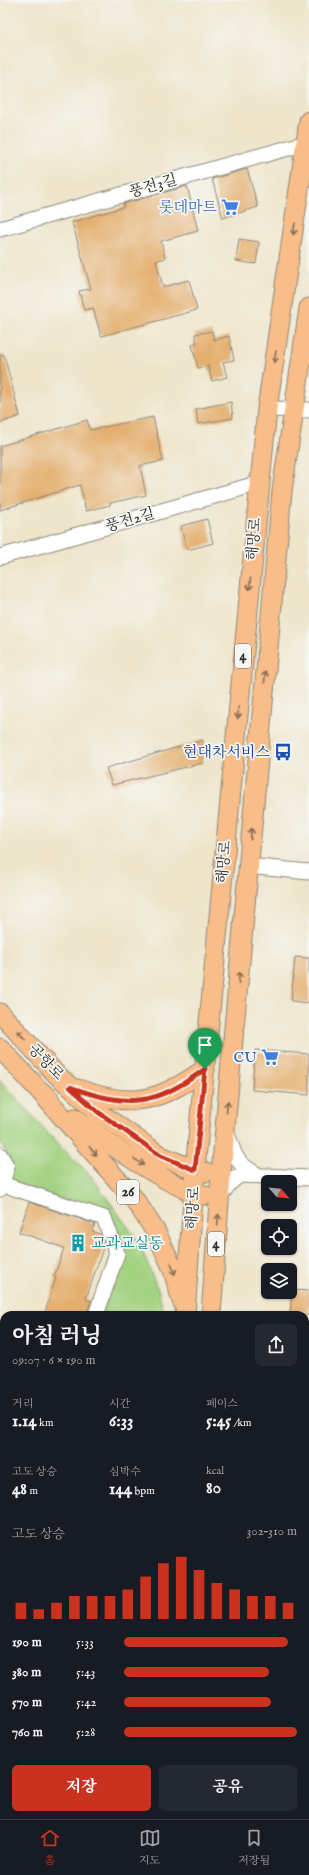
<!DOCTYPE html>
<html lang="ko">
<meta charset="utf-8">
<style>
body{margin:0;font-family:"IM FELL English","Noto Serif KR",serif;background:#242831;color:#f1f3f6;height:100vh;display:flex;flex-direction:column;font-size:15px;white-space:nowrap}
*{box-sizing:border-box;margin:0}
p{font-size:13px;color:#9ea1a6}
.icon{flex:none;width:22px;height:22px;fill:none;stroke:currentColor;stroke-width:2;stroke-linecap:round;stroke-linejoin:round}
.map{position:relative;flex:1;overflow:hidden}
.drawer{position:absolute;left:0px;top:1311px;width:309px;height:508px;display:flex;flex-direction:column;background:#171b24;border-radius:12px 12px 0 0;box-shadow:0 1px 3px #0004}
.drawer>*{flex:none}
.needle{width:26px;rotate:117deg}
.fabs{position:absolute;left:261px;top:1175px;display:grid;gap:8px}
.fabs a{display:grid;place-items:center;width:36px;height:36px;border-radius:6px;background:#171b24;box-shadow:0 1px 3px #0004;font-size:20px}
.pin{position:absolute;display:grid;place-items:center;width:34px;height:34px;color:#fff;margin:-41px -17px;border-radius:50% 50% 50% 0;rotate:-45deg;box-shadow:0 0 4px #0007}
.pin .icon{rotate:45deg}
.round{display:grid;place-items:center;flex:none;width:42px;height:42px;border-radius:6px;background:#242831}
.head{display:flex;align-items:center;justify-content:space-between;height:68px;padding:0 12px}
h1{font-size:22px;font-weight:700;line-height:30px}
.stats{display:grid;grid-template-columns:repeat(3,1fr);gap:6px;height:68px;padding:4px 12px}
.stats div{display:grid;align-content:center}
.stats b{font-size:17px;font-weight:700}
.stats small{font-size:11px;font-weight:400}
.stats p{font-size:11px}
.chart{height:112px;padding:8px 12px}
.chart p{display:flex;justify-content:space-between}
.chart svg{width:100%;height:72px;margin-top:4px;stroke:#c8321e;stroke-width:6}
.button{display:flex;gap:8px;margin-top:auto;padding:8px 12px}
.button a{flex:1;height:46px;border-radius:6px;background:#c8321e;color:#fff;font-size:16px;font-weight:700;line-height:46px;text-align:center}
.button a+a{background:#242831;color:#f1f3f6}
ul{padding:0 12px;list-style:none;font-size:13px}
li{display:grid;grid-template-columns:64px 48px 1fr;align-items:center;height:30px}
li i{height:10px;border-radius:5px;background:#c8321e}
.dock{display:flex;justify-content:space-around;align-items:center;height:56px;border-top:1px solid #363941;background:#171b24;font-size:11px;color:#9ea1a6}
.dock a{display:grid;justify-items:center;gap:2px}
.dock .selected{color:#c8321e}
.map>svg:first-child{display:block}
.green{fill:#a3d280;stroke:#677e56}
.forest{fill:#82b46e;stroke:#56704c}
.building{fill:#e4af6e}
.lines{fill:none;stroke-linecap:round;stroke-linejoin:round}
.minor-casing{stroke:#8c887b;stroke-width:17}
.major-casing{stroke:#8c887b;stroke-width:21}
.minor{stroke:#fff;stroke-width:15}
.major{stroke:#f8bd88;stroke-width:19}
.oneway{stroke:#876d55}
.route-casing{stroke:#fff;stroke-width:8}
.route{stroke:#c8321e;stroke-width:5}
.labels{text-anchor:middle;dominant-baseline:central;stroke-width:3.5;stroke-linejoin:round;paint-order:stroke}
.shield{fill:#f6f6f2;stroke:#686867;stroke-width:1}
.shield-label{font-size:14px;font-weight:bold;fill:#2b2b2b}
.street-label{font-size:15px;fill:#2b2b2b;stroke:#f6f6f2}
.shop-label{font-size:15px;fill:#366cbe;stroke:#f6f6f2;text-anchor:end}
.transit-label{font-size:15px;fill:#164399;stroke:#f6f6f2;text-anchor:end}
.culture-label{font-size:15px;fill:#0d838f;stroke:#f6f6f2;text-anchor:start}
</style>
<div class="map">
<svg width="309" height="1819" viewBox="0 0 309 1819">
<rect width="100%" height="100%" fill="#f6f6f2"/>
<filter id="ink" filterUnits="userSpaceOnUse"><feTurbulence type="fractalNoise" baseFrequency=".025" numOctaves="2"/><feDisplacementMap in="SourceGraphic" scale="8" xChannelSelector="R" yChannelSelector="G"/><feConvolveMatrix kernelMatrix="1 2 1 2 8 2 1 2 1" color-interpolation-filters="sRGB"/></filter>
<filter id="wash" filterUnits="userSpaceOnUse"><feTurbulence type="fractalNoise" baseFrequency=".012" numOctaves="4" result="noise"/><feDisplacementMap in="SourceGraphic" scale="16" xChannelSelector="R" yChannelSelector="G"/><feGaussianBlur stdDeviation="0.9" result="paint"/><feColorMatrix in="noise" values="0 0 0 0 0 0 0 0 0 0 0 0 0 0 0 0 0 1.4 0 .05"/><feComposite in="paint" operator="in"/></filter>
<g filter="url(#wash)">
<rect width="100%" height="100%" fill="#eee5cb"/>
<path class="green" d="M0 1080 56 1142 91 1176 138 1241 159 1292 164 1315H101L122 1254 106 1214 8 1181 13 1165 0 1142Z
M0 1420 4 1421V1524L0 1522Z
M0 1550 4 1551V1652L0 1650Z"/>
<path class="forest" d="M0 1731 4 1734V1815H54L56 1819H0Z"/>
<g id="blocks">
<path class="building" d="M247 169 258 207 223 218 212 179Z
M187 186 198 231 161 241 165 258 156 261 163 287 189 280 197 310 101 336 93 308 84 310 79 291 91 289 72 222 124 207 123 204Z
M239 239 259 242 256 264 236 261Z
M212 331 214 340 229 336 234 360 223 362 227 377 212 381 208 366 198 368 192 345 197 343 195 334Z
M0 355H4L20 416 0 423Z
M231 402 233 418 198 424 196 409Z
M153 417 163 461 140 466 146 495 110 503V505L86 511 80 485 0 510V446L87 420 90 430Z
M207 519 213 543 187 550 181 526Z
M203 740V763L112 785 106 768Z
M295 957 309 958V1003L291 1001Z
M255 1050 309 1054V1095L252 1090Z
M29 1202 95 1224 92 1231 100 1234 104 1245 86 1299 91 1301 86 1315H44L56 1278 54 1277 64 1248 19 1232Z
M292 1290 309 1291V1315H290Z"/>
</g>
</g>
<g filter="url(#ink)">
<use href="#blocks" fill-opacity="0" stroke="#8c887b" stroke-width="1"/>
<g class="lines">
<g class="minor-casing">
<path id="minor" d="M0 229 306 143
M267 409 309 410
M0 557 260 483
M248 866 309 872
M226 1131C235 1155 233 1161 256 1174
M0 1155 7 1167 0 1189
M2 1184 104 1218 117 1253 96 1315
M219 1198C226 1188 230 1180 241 1175L309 1178
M0 1403 4 1405
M0 1539 4 1540
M0 1687H4
M0 1725 4 1731
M69 1815 72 1819"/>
</g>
<g class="major-casing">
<path id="major" d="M0 1013 55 1073 98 1112 161 1156 195 1170 206 1172
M0 1048 39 1090 49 1098
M78 1089C132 1109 159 1102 205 1069
M39 1090 135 1200 156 1232 172 1267 182 1301
M75 1118C103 1140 171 1189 204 1195
M185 1315 195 1170 260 483 267 409 309 121
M211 1315 221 1174 282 491 309 308
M147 1819V1815
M173 1819 174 1815"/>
</g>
<use href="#minor" class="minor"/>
<use href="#major" class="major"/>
</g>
<defs><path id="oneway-shaft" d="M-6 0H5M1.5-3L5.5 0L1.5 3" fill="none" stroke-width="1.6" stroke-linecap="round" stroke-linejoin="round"/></defs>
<g class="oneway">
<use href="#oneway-shaft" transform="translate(294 229) rotate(98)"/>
<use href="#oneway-shaft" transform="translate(275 357) rotate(98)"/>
<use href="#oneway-shaft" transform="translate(250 584) rotate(95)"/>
<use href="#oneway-shaft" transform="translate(265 677) rotate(-85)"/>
<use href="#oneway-shaft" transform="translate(238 713) rotate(95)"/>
<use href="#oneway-shaft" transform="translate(251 834) rotate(-85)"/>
<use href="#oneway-shaft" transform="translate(239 978) rotate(-85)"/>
<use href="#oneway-shaft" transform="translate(21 1035) rotate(-133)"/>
<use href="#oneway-shaft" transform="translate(227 1107) rotate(-85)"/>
<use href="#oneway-shaft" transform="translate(93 1151) rotate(50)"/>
<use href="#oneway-shaft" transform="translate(139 1162) rotate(34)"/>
<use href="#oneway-shaft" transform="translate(218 1220) rotate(-86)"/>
<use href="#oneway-shaft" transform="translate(173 1269) rotate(71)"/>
</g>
</g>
<g class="lines" filter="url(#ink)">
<g class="route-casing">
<path id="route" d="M205 1069 195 1170 161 1156 98 1112 70 1087C129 1108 154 1106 205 1069Z"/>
</g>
<use href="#route" class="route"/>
</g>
<defs>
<g id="supermarket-bare" transform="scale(1.38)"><path d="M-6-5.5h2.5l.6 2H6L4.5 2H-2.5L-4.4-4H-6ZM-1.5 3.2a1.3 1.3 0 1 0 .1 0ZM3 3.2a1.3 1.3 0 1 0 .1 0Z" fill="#3f7fe0" stroke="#f6f6f2" stroke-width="2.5" paint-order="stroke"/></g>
<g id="bus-bare" transform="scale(1.38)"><path d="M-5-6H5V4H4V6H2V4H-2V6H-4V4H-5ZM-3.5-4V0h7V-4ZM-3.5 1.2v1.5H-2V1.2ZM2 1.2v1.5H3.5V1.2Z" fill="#1a4fb4" stroke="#f6f6f2" stroke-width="2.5" paint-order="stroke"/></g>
<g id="building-bare" transform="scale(1.38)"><path d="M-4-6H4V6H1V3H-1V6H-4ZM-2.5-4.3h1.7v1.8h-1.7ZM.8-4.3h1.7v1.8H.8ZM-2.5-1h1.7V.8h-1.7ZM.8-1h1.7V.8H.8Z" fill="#0f9aa8" stroke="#f6f6f2" stroke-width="2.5" paint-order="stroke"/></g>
</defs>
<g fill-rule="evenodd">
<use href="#supermarket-bare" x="230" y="207"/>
<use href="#bus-bare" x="283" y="752"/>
<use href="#supermarket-bare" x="270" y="1057"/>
<use href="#building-bare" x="78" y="1243"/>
</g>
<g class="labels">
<g class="shield">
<rect x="235" y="644" width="16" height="24" rx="3"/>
<rect x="117" y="1180" width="22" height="24" rx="3"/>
<rect x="208" y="1232" width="16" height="24" rx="3"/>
</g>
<g class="shield-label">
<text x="243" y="656">4</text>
<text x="128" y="1192">26</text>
<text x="216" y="1244">4</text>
</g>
<g class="street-label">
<text transform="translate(153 186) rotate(-16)">풍전3길</text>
<text transform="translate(130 520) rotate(-16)">풍전2길</text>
<text transform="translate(254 539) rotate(-85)">해망로</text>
<text transform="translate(224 862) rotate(-85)">해망로</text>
<text transform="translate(46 1062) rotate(46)">공항로</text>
<text transform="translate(193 1208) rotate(-86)">해망로</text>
</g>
<g class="shop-label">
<text x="217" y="207">롯데마트</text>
<text x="257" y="1057">CU</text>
</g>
<g class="transit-label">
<text x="270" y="752">현대차서비스</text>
</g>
<g class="culture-label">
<text x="91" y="1243">교과교실동</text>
</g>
</g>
</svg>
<div class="fabs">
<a><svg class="needle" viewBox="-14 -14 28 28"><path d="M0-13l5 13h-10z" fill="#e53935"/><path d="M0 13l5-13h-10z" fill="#9ea1a6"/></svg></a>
<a><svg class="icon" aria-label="locate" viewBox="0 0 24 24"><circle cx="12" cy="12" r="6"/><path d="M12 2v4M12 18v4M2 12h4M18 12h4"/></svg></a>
<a><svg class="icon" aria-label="layers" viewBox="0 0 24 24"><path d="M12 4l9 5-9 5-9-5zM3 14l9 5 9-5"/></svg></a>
</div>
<div class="pin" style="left:205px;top:1069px;background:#1e9e55"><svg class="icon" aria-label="arrive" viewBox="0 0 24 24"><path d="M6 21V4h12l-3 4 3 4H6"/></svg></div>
<section class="drawer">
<div class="head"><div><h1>아침 러닝</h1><p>09:07 · 6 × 190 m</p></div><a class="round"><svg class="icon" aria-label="share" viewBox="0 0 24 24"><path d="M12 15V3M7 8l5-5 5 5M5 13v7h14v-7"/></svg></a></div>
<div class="stats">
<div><p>거리</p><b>1.14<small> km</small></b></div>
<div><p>시간</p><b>6:33</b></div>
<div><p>페이스</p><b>5:45<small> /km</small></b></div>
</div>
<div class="stats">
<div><p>고도 상승</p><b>48<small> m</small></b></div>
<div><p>심박수</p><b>144<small> bpm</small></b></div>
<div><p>kcal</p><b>80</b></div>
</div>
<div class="chart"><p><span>고도 상승</span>302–310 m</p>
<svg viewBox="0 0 160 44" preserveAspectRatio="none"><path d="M5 44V34M15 44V38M25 44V34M35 44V30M45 44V30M55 44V30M65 44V26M75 44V18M85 44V10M95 44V6M105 44V14M115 44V22M125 44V26M135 44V30M145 44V30M155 44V34"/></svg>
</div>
<ul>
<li><b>190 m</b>5:33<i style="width:95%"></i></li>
<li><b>380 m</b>5:43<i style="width:84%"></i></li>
<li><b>570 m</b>5:42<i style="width:85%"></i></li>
<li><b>760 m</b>5:28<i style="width:100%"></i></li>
</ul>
<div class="button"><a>저장</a><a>공유</a></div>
</section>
</div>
<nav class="dock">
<a class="selected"><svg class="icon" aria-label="home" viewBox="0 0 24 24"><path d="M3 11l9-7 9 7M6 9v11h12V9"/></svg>홈</a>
<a><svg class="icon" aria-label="map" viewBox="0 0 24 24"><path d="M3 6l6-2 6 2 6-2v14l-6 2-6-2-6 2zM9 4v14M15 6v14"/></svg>지도</a>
<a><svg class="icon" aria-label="saved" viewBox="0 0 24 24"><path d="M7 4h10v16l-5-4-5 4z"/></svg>저장됨</a>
</nav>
